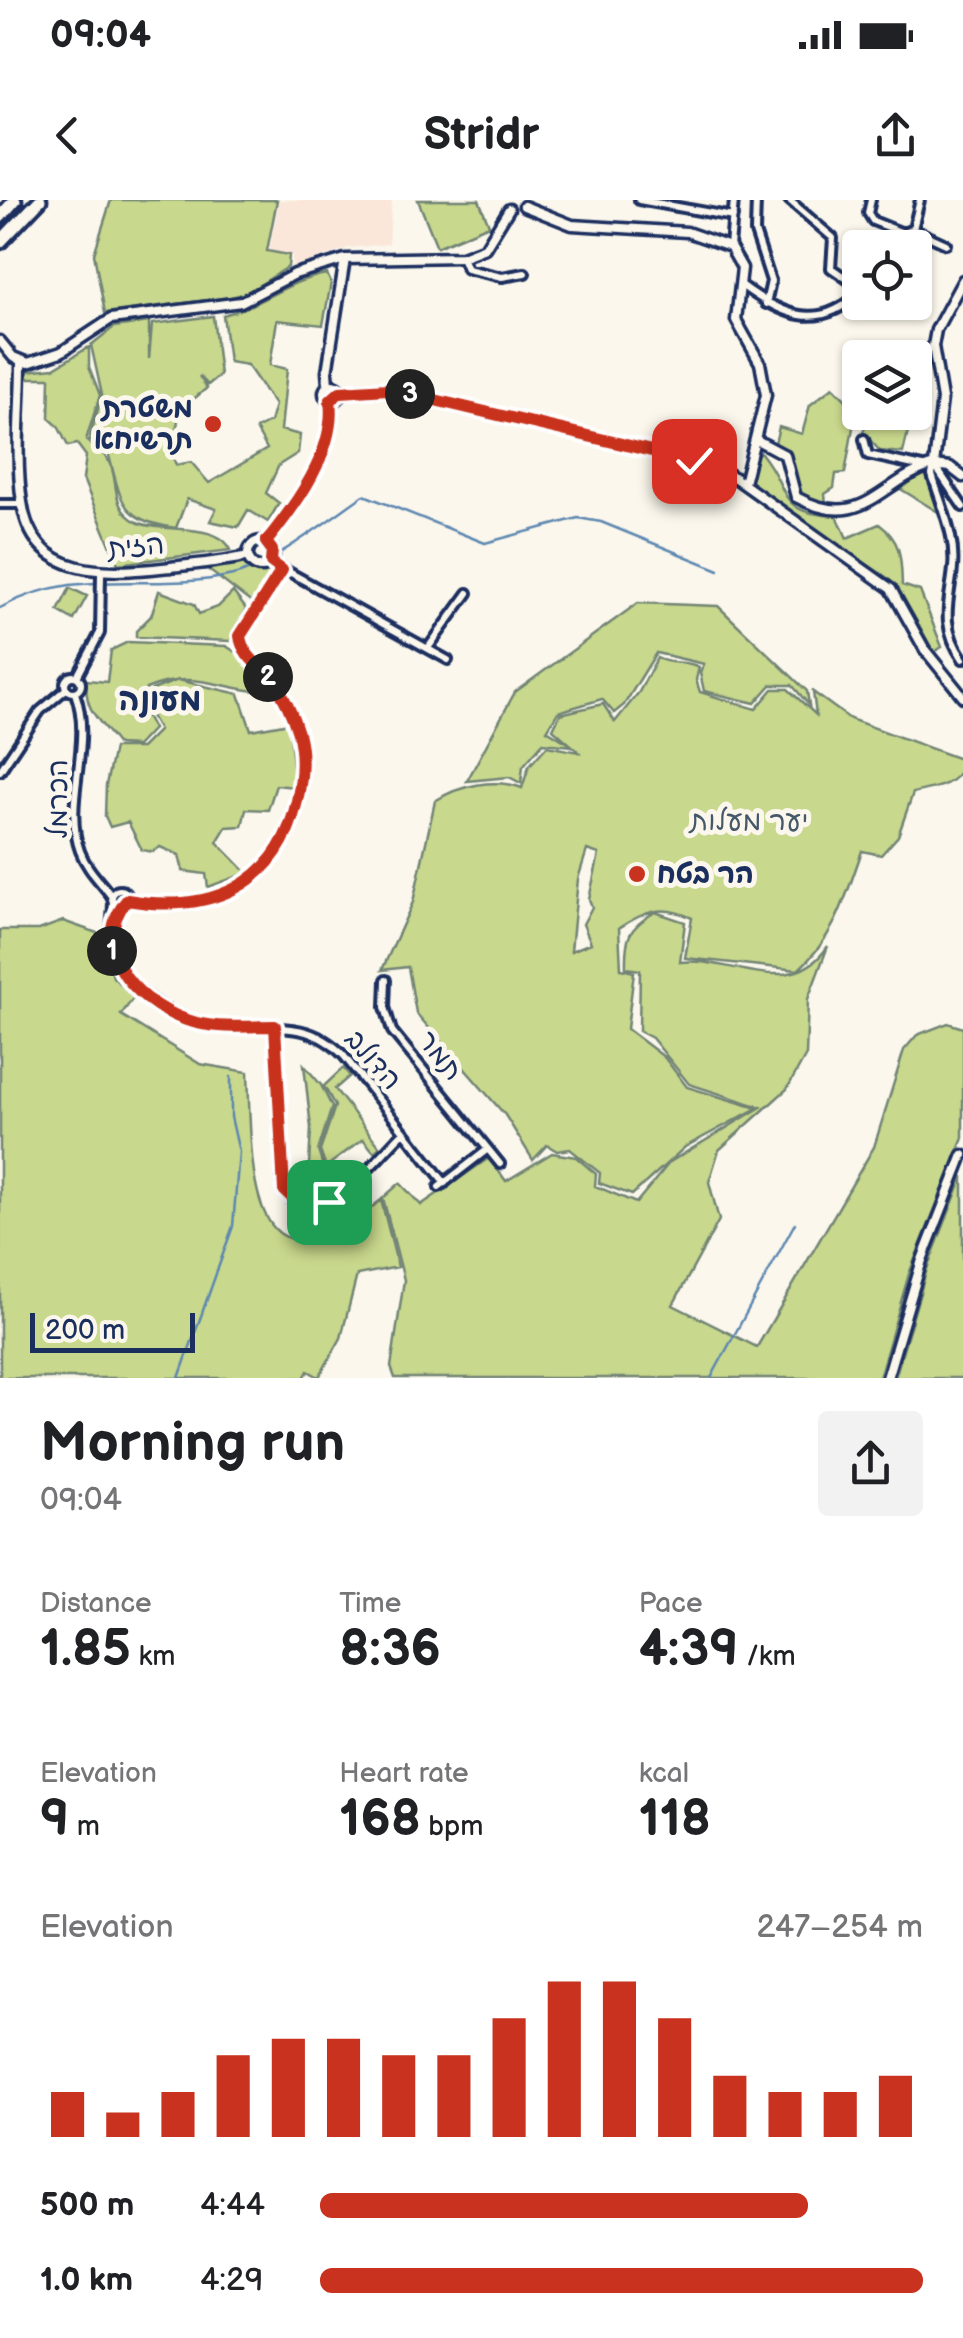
<!DOCTYPE html>
<meta charset="utf-8">
<style>
body{margin:0;font-family:"Balsamiq Sans","Playpen Sans Hebrew",sans-serif;background:#f2f2f2;color:#202124;height:100vh;display:flex;flex-direction:column;font-size:38px;white-space:nowrap}
*{box-sizing:border-box;margin:0}
p{font-size:32px;color:#757577}
.icon{flex:none;width:55px;height:55px;fill:none;stroke:currentColor;stroke-width:2;stroke-linecap:round;stroke-linejoin:round}
.map{position:relative;height:1178px;overflow:hidden}
.drawer{display:flex;flex-direction:column;background:#fff;flex:1}
.drawer>*{flex:none}
.controls{position:absolute;left:842px;top:30px;display:grid;gap:20px}
.controls a{display:grid;place-items:center;width:90px;height:90px;border-radius:10px;background:#fff;box-shadow:0 2px 8px #0004;font-size:50px}
.scale{position:absolute;left:30px;bottom:25px;width:165px;box-sizing:border-box;padding-left:10px;border:5px solid #1b2f5e;border-top:0;font-size:28px;line-height:35px;white-space:nowrap;color:#1b2f5e;-webkit-text-stroke:8px #fbf7ec;paint-order:stroke}
.pin{position:absolute;display:grid;place-items:center;width:85px;height:85px;color:#fff;margin:-42px;border-radius:20px;box-shadow:0 5px 15px #0006}
.km{position:absolute;width:50px;height:50px;margin:-25px;border-radius:50%;background:#222;color:#fff;font-size:28px;line-height:50px;text-align:center}
.round{display:grid;place-items:center;flex:none;width:105px;height:105px;border-radius:10px;background:#f2f2f2}
.summary{display:flex;align-items:center;justify-content:space-between;height:170px;padding:0 40px}
h1{font-size:55px;font-weight:800;line-height:75px}
.stats{display:grid;grid-template-columns:repeat(3,1fr);gap:15px;height:170px;padding:10px 40px}
.stats div{display:grid;align-content:center}
.stats b{font-size:50px;font-weight:800}
.stats small{font-size:28px;font-weight:400}
.stats p{font-size:28px}
.chart{height:280px;padding:20px 40px}
.chart p{display:flex;justify-content:space-between}
.chart svg{width:100%;height:180px;margin-top:10px;stroke:#c8321e;stroke-width:6}
ul{padding:0 40px;list-style:none;font-size:32px}
li{display:grid;grid-template-columns:160px 120px 1fr;align-items:center;height:75px}
li i{height:25px;border-radius:12px;background:#c8321e}
.status{display:flex;justify-content:space-between;align-items:center;height:70px;padding:0 50px;background:#fff;direction:ltr}
.status svg{height:28px;fill:currentColor}
header{display:flex;justify-content:space-between;align-items:center;height:130px;padding:0 40px;background:#fff;font-size:45px;font-weight:800}
.map>svg:first-child{display:block}
.built{fill:#fbe7da}
.green{fill:#c8d88c;stroke:#728475;stroke-width:2.5;fill-rule:evenodd}
.lines{fill:none;stroke-linecap:round;stroke-linejoin:round}
.stream{stroke:#5d87b1;stroke-width:2.5}
.street-casing{stroke:#1b2f5e;stroke-width:14}
.secondary-casing{stroke:#1b2f5e;stroke-width:15}
.highway-casing{stroke:#1b2f5e;stroke-width:19}
.street{stroke:#fbf7ec;stroke-width:6}
.secondary{stroke:#fbf7ec;stroke-width:8}
.highway{stroke:#fbf7ec;stroke-width:11}
.route-casing{stroke:#fff;stroke-width:20}
.route{stroke:#c8321e;stroke-width:12}
.poi-dot{fill:#c8321e;stroke:#fbf7ec;stroke-width:4}
.labels{text-anchor:middle;dominant-baseline:central;stroke-width:10;stroke-linejoin:round;paint-order:stroke}
.poi-label{font-size:28px;font-weight:bold;fill:#1b2f5e;stroke:#fbf7ec;text-anchor:end}
.street-label{font-size:28px;fill:#1b2f5e;stroke:#fbf7ec}
.park-label{font-size:28px;fill:#46596a;stroke:#fbf7ec}
.quarter-label{font-size:32px;font-weight:bold;fill:#1b2f5e;stroke:#fbf7ec}
</style>
<div class="status"><b>09:04</b><svg viewBox="0 0 49 12"><path d="M0 12V9h3v3zM5 12V6h3v6zM10 12V3h3v9zM15 12V0h3v12zM26 1h20v11H26zM47 4h2v5h-2z"/></svg></div>
<header><svg class="icon" aria-label="back" viewBox="0 0 24 24"><path d="M15 5l-7 7 7 7"/></svg>Stridr<svg class="icon" aria-label="share" viewBox="0 0 24 24"><path d="M12 15V3M7 8l5-5 5 5M5 13v7h14v-7"/></svg></header>
<div class="map">
<svg width="963" height="1178" viewBox="0 0 963 1178">
<rect width="100%" height="100%" fill="#fbf7ec"/>
<filter id="ink" filterUnits="userSpaceOnUse"><feTurbulence type="fractalNoise" baseFrequency=".01" numOctaves="2"/><feDisplacementMap in="SourceGraphic" scale="20" xChannelSelector="R" yChannelSelector="G"/><feConvolveMatrix kernelMatrix="1 2 1 2 8 2 1 2 1" color-interpolation-filters="sRGB"/></filter>
<g filter="url(#ink)">
<path class="built" d="M279 0H392L389 44 349 48 292 68V55L269 52Z"/>
<path class="green" d="M111 0H277L267 51 289 55 288 67 247 93 231 97 105 113 94 54Z
M418 0H479L489 25 437 47Z
M327 74 331 83 323 125 277 120 270 165 287 169 281 230 300 235 298 253 279 265 266 293 279 303 268 322 248 310 238 327 210 321 216 309 187 299 176 328C119 320 122 302 108 252L89 240 102 195 91 145 114 127 149 122V159L152 124 213 116 220 175 208 185 199 176 207 188 178 212 177 239 168 244 176 265 191 262 209 283 267 249 256 229 270 222 275 205 247 165 229 162 223 115C261 106 288 80 327 74Z
M89 147V167L100 195 86 240C91 246 99 250 104 255 123 275 106 306 137 322 162 334 218 321 231 350L118 364 83 279 86 256 77 244 68 246 58 226 49 218 50 178H28L27 171 54 168Z
M860 178 862 213 855 216 845 273 836 274 834 288 825 294 826 305 799 298 774 247 779 227 802 234 810 205 833 187 846 200Z
M887 212 912 215 903 253 880 251 863 232 871 216Z
M751 251 761 253C793 292 774 313 837 316L847 338 879 324C902 341 901 359 902 385L920 391 942 447 934 452 898 388 886 377 749 284Z
M926 272 938 312 899 288Z
M246 360 253 371 275 369 253 404 206 368Z
M70 388 87 396 74 420 58 411Z
M159 391 194 404 199 414 218 407 233 392 246 409 231 441 136 437V431L151 416Z
M638 403 718 406 807 491 809 505 792 485H771L755 503 704 491 700 473 704 464 656 453 624 505 614 513 602 499 558 512 547 530 573 546 543 543 523 566 521 583 509 577 467 581 515 492Z
M128 442 226 446 240 455 272 492C222 492 198 467 146 489L141 506 153 529 137 546 118 545C101 521 83 511 87 480L107 482 111 450Z
M657 458C672 466 684 459 699 467L696 480 700 492 756 509 773 489H788L816 515 813 492 850 519 960 559 963 567C952 588 934 587 913 593L898 636 881 655 862 651C845 698 836 736 798 770L685 758 692 718C662 704 645 711 619 728L621 769 634 772 627 829 664 857 687 887 757 908 685 947 632 995 599 983 600 973 570 949 557 951 547 945 533 960 505 915 416 813 408 767 382 770 413 702 435 601C459 585 495 578 522 588L529 566 547 546 579 552 553 529 560 514 603 504 615 522 639 492ZM587 650 599 654 589 699 592 707 583 724 591 743 571 751 578 679Z
M178 480 239 494 251 530 289 523 295 587 276 585 268 610 246 609 242 626 226 627 217 642 247 673 208 687 206 674 183 671 179 655 160 647 153 652 142 650 128 622 110 627 105 616 106 585 114 548H141L159 530 145 505 152 490Z
M655 712 685 722 680 762C731 756 791 802 828 746L808 799 806 855 787 889 719 950 709 982 719 1020 673 1105 757 1147 874 947 904 850 917 835 948 823 963 828V938L909 1074 879 1178H395L391 1167 404 1080 383 998 400 983 421 1005 489 958 506 981 552 953 576 957 596 974 595 986 636 1003 670 962 761 907 689 884 652 838 639 831 640 770 626 768C625 738 628 728 655 712Z
M63 721 100 734 113 777 134 797 121 815 200 864 248 872C252 969 245 1110 381 1000L398 1067 357 1075 341 1138 319 1177 308 1171 304 1178H0V730H39Z
M304 865 321 885 332 907 318 951 324 969 308 983 311 928Z
M343 868 350 876 335 889 380 947 374 952 363 939 326 967 320 951 335 906 324 886Z
M963 976V1178H895L927 1069Z"/>
<g class="lines">
<path class="stream" d="M0 408C80 364 148 394 233 375 267 368 333 316 364 295L485 343 578 318 601 322 719 370
M179 1178 233 1026 239 952 231 917V877
M711 1178 795 1023"/>
<g class="street-casing">
<path id="street" d="M639 0 733 17
M756 0 755 32 771 81 766 104
M789 0 833 38 831 68 860 88
M871 0 868 13 873 21 903 33
M913 29 946 44
M730 47 734 0
M896 48 903 33 913 29 920 0
M462 57 467 69 502 77 525 73
M740 84C781 115 819 133 860 92
M912 102 916 111
M864 239 868 255 923 267
M934 265 932 275C938 295 947 316 951 337 962 385 930 412 963 459
M935 266 963 307
M0 304H22
M271 362 448 460
M428 448 468 393
M65 484a8 8 0 1 1 16 0a8 8 0 1 1-16 0Z
M77 477 100 433 101 374
M75 493C94 544 62 601 80 651 87 670 101 682 112 697
M0 571 40 511 66 489
M112 698a8 8 0 1 1 16 0a8 8 0 1 1-16 0Z
M127 700C210 714 277 687 297 601 302 579 304 555 298 533 293 516 285 498 275 484 263 468 242 456 240 436L282 370
M113 701C113 717 109 733 112 748 115 768 127 780 142 792 159 804 176 818 196 823 250 837 301 810 344 856L445 983
M386 780 385 807 392 831 500 964
M275 825 282 983 293 1002C334 1021 377 957 404 932
M439 987 488 949"/>
</g>
<g class="secondary-casing">
<path id="secondary" d="M524 6 572 25 687 32 730 47 742 68 736 120 760 163 766 195 744 283
M0 141 13 157 28 163 61 152 111 119 241 102 295 74 345 59 462 57 485 48 509 9
M21 163C21 208 15 257 22 302 33 383 113 373 171 367 197 364 223 362 248 356
M324 193a8 8 0 1 1 16 0a8 8 0 1 1-16 0Z
M328 185 327 172 345 59
M340 192 388 189 663 253 728 273 891 389 925 450 963 497
M755 239 785 255 796 297C864 334 881 279 934 265
M934 265 942 199 933 146 936 130 963 80
M934 265 950 267 963 277
M248 354a13 13 0 1 1 26 0a13 13 0 1 1-26 0Z
M266 343C295 306 337 251 331 201
M887 1178 922 1060 963 955"/>
</g>
<g class="highway-casing">
<path id="highway" d="M0 17 15 0
M0 42 40 0"/>
</g>
<use href="#street" class="street"/>
<use href="#secondary" class="secondary"/>
<use href="#highway" class="highway"/>
</g>
</g>
<g class="lines" filter="url(#ink)">
<g class="route-casing">
<path id="route" d="M329 1002 301 1006 284 990 275 826C249 826 223 829 197 823 143 810 84 752 127 700 209 714 278 687 297 601 302 579 304 555 298 533 293 516 285 498 275 484 263 468 242 456 240 436L282 370 271 362 272 350 266 342C295 306 337 250 330 201L340 192 388 189 694 261"/>
</g>
<use href="#route" class="route"/>
</g>
<g class="poi-dot">
<circle cx="213" cy="224" r="10"/>
<circle cx="637" cy="674" r="10"/>
</g>
<g class="labels">
<g class="poi-label">
<text x="193" y="208">משטרת<tspan x="193" dy="32">תרשיחא</tspan></text>
<text x="657" y="674" text-anchor="start">הר בטח</text>
</g>
<g class="street-label">
<text transform="translate(136 347) rotate(-5)">הזית</text>
<text transform="translate(58 599) rotate(-90)">הכרמל</text>
<text transform="translate(440 856) rotate(51)">תמר</text>
<text transform="translate(373 860) rotate(49)">הדולב</text>
</g>
<g class="park-label">
<text x="749" y="621">יער מעלות</text>
</g>
<g class="quarter-label">
<text x="160" y="500">מעונה</text>
</g>
</g>
</svg>
<div class="controls">
<a><svg class="icon" aria-label="locate" viewBox="0 0 24 24"><circle cx="12" cy="12" r="6"/><path d="M12 2v4M12 18v4M2 12h4M18 12h4"/></svg></a>
<a><svg class="icon" aria-label="layers" viewBox="0 0 24 24"><path d="M12 4l9 5-9 5-9-5zM3 14l9 5 9-5"/></svg></a>
</div>
<div class="scale">200 m</div>
<div class="pin" style="left:329px;top:1002px;background:#1e9e55"><svg class="icon" aria-label="arrive" viewBox="0 0 24 24"><path d="M6 21V4h12l-3 4 3 4H6"/></svg></div>
<div class="pin" style="left:694px;top:261px;background:#d93025"><svg class="icon" aria-label="check" viewBox="0 0 24 24"><path d="M5 12l5 5 9-10"/></svg></div>
<b class="km" style="left:112px;top:751px">1</b>
<b class="km" style="left:268px;top:477px">2</b>
<b class="km" style="left:410px;top:194px">3</b>
</div>
<section class="drawer">
<div class="summary"><div><h1>Morning run</h1><p>09:04</p></div><a class="round"><svg class="icon" aria-label="share" viewBox="0 0 24 24"><path d="M12 15V3M7 8l5-5 5 5M5 13v7h14v-7"/></svg></a></div>
<div class="stats">
<div><p>Distance</p><b>1.85<small> km</small></b></div>
<div><p>Time</p><b>8:36</b></div>
<div><p>Pace</p><b>4:39<small> /km</small></b></div>
</div>
<div class="stats">
<div><p>Elevation</p><b>9<small> m</small></b></div>
<div><p>Heart rate</p><b>168<small> bpm</small></b></div>
<div><p>kcal</p><b>118</b></div>
</div>
<div class="chart"><p><span>Elevation</span>247–254 m</p>
<svg viewBox="0 0 160 44" preserveAspectRatio="none"><path d="M5 44V33M15 44V38M25 44V33M35 44V24M45 44V20M55 44V20M65 44V24M75 44V24M85 44V15M95 44V6M105 44V6M115 44V15M125 44V29M135 44V33M145 44V33M155 44V29"/></svg>
</div>
<ul>
<li><b>500 m</b>4:44<i style="width:81%"></i></li>
<li><b>1.0 km</b>4:29<i style="width:100%"></i></li>
</ul>
</section>
